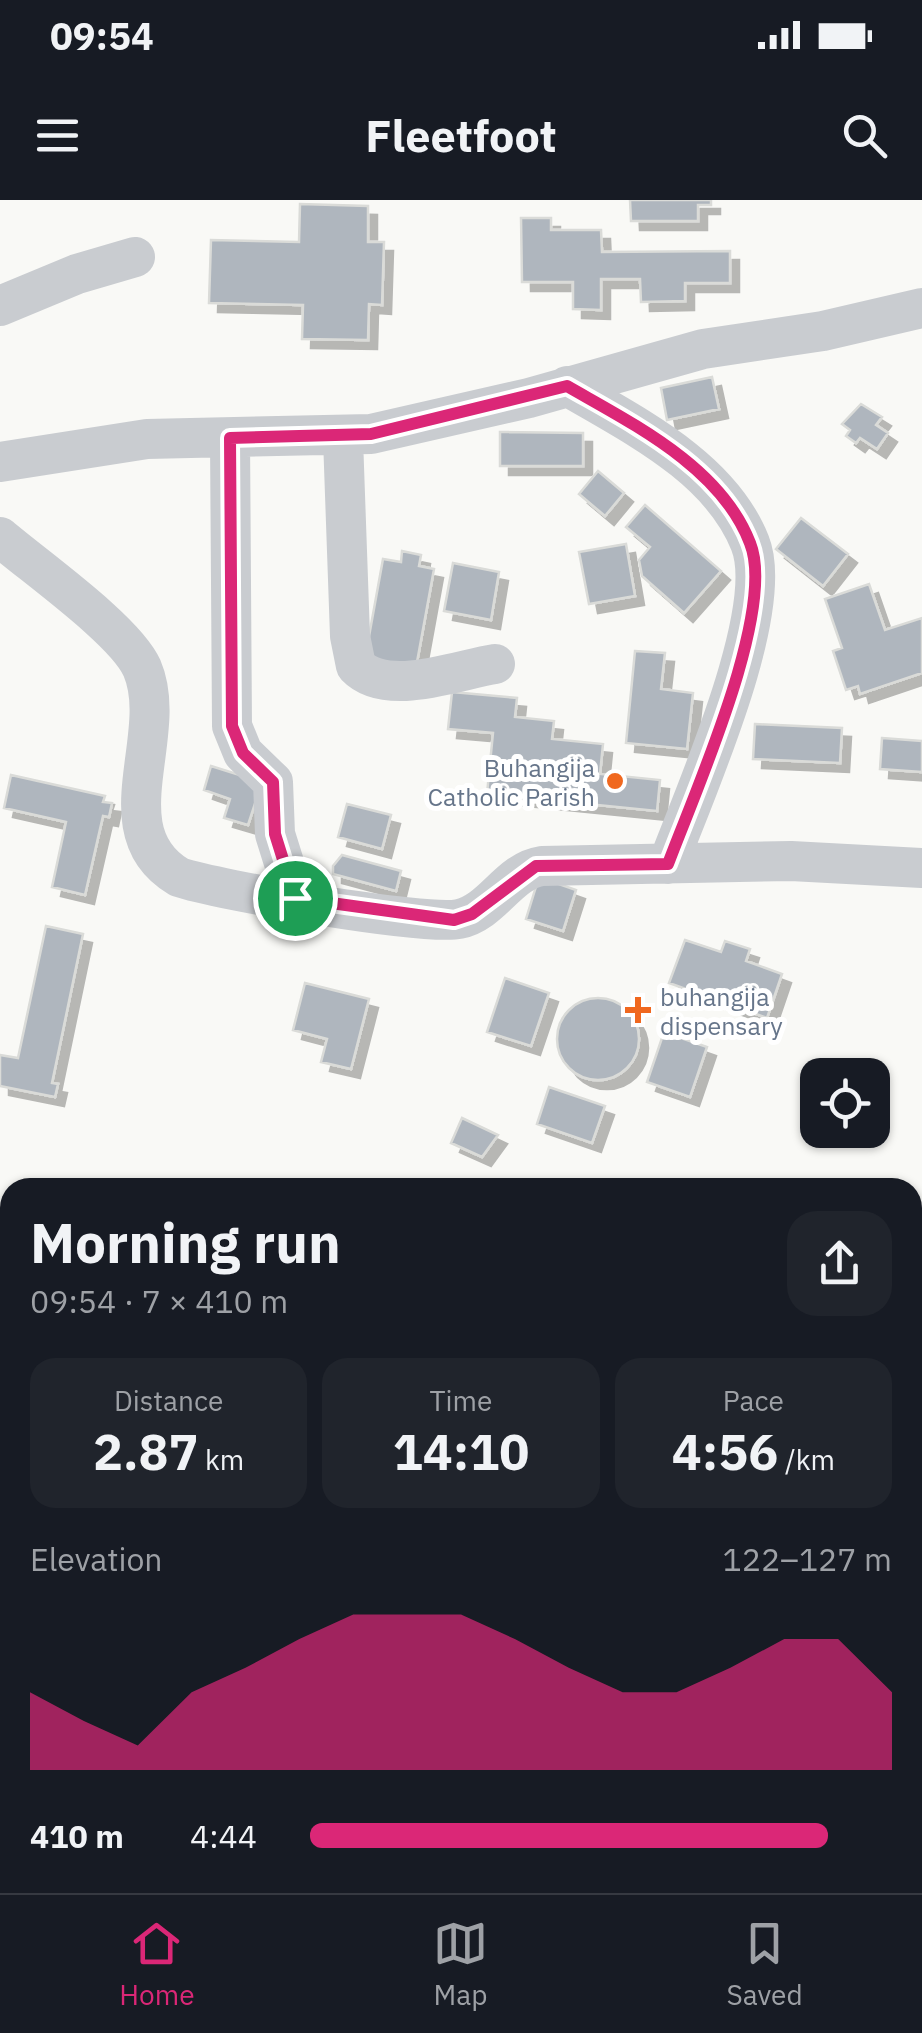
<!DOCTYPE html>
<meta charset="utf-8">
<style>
body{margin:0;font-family:"IBM Plex Sans",sans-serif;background:#20242c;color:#f1f3f6;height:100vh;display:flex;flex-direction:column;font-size:38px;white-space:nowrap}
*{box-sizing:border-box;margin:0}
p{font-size:32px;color:#9ea1a6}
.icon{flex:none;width:55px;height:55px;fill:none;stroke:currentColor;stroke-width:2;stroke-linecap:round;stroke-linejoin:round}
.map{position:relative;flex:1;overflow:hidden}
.panel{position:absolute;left:0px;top:978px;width:922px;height:718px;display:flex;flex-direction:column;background:#171b24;border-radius:30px 30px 0 0;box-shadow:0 2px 8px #0004}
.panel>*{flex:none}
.tools{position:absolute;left:800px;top:858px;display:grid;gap:20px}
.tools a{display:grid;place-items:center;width:90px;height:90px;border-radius:20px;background:#171b24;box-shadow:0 2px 8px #0004;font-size:50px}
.pin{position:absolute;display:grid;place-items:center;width:85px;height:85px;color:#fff;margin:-42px;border:5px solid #fff;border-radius:50%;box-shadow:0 2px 10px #0007}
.round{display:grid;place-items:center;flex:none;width:105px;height:105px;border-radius:30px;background:#20242c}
.headline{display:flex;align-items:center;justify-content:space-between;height:170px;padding:0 30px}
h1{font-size:55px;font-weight:700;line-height:75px}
.stats{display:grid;grid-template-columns:repeat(3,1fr);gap:15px;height:170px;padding:10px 30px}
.stats div{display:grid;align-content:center;border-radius:25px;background:#20242c;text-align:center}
.stats b{font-size:50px;font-weight:700}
.stats small{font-size:28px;font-weight:400}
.stats p{font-size:28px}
.chart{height:280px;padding:20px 30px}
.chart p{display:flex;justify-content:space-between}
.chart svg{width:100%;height:180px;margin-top:10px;fill:#db2777;opacity:.7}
ul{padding:0 30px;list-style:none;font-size:32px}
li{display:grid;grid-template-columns:160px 120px 1fr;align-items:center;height:75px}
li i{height:25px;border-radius:12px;background:#db2777}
.status{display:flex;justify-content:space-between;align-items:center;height:70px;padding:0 50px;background:#171b24;direction:ltr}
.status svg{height:28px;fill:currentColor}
header{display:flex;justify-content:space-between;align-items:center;height:130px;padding:0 30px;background:#171b24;font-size:45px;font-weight:700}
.tab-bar{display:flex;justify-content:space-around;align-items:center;height:140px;border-top:2px solid #363941;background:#171b24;font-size:28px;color:#9ea1a6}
.tab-bar a{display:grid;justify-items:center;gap:5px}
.tab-bar .selected{color:#db2777}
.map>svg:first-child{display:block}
.building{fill:#afb6be;stroke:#dadbd8;stroke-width:2.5;filter:url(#shadow)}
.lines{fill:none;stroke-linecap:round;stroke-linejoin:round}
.minor{stroke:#c9ccd0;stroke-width:40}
.route-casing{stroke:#fff;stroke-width:20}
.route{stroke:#db2777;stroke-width:12}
.poi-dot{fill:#f0681f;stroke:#fff;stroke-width:4}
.labels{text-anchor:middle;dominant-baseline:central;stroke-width:10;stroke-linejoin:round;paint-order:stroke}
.poi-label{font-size:25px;fill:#66758a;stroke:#fff;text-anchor:end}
</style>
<div class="status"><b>09:54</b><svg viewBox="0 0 49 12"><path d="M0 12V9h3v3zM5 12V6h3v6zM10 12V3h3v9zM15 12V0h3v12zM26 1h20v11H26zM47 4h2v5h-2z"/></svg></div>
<header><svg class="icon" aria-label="menu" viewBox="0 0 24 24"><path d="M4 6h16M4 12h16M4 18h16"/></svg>Fleetfoot<svg class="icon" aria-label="search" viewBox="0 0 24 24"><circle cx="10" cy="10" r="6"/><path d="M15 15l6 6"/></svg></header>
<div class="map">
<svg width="922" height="1693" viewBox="0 0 922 1693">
<defs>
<filter id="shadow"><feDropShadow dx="9" dy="9" stdDeviation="0" flood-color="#0004"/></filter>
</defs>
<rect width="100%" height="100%" fill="#f9f9f6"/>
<path class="building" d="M630 0H711V5H698V21H631Z
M300 4 368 6V42H384L382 105 369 104 368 140 302 139 303 105 209 103 211 40 299 42Z
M521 18H551V30H601L602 52 730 51V83H685V101L641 102 640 79H601V110L573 109V82H522Z
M712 177 719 209 667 220 661 188Z
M861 204 882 217 876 225 888 233 877 249 860 238 856 243 846 236 850 230 842 224Z
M500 232 583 233V266H500Z
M598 271 624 293 605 316 579 294Z
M645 305 721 371 684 413 642 376 639 360 650 347 626 327Z
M801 318 848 354 823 386 776 349Z
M626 344 635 396 589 404 579 352Z
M402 351 421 355 419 366 434 369 415 473 364 464 383 359 401 362Z
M453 363 499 372 491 420 444 411Z
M869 384 885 430 922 418V473L860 494 858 486 846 490 833 451 842 448 825 399Z
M635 451 665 453 661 489 693 493 687 549 626 543Z
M452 492 517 498 515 517 554 521 552 539 603 544 600 574 660 580 657 611 487 594 493 533 448 529Z
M755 524 842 528 840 563 753 559Z
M882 538 922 541V572L880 569Z
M211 566 262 582 248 625 224 618 230 599 204 590Z
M11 575 105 596 103 602 112 603 109 617 103 616 85 695 52 687 66 622 4 608Z
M347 604 391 615 382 649 338 637Z
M342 655 401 671 396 691 333 674V666Z
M539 677 576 690 563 731 526 719Z
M46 726 83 734 52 883 58 884 55 897 0 886V855L18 858Z
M685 740 721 752 725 741 750 749 746 761 782 774 767 818 669 783Z
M505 778 549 793 531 846 487 832Z
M305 783 369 799 351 869 321 862 327 839 293 830Z
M557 839a41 41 0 1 1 82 0a41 41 0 1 1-82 0Z
M664 832 707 847 690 897 647 882Z
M549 887 605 906 592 943 537 924Z
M462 918 498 935 482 957 451 943Z"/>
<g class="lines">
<path class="minor" d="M0 106 77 74 135 57
M567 186C633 225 720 267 750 343 777 410 694 594 668 664
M230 238 232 526 243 553 273 582 275 634 295 698
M343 238 350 436 356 466C387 498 457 470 495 464
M0 262 147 239 371 234 529 198 703 149 823 131 922 108
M0 337C35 367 125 430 142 468 171 535 102 631 179 677 217 690 425 726 459 719 493 712 508 671 542 666L791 661 922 668
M912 1229 922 1184
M912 1514 922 1522"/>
</g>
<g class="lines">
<g class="route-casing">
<path id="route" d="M567 186C633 224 721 267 750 343 777 410 694 594 668 664L536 666 472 714 454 720 295 698 275 634 273 582 243 553 232 526 230 238 371 234Z"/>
</g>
<use href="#route" class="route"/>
</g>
<g class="poi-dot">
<circle cx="615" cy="581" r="10"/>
<path d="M633 795h10v10h10v10h-10v10h-10v-10h-10v-10h10z"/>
</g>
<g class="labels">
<g class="poi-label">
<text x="595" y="567">Buhangija<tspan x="595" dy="29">Catholic Parish</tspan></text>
<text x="660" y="796" text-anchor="start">buhangija<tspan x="660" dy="29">dispensary</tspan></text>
</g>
</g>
</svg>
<div class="tools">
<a><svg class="icon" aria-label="locate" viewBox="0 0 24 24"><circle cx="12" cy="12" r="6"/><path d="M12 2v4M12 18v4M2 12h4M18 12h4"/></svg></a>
</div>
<div class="pin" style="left:295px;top:698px;background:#1e9e55"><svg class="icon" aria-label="arrive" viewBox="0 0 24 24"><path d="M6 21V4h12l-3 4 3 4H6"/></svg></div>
<section class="panel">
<div class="headline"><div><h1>Morning run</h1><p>09:54 · 7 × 410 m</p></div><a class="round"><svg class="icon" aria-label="share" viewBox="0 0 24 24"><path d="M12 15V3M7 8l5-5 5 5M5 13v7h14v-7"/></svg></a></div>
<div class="stats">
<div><p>Distance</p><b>2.87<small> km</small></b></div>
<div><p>Time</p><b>14:10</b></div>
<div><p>Pace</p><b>4:56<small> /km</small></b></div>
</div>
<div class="chart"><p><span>Elevation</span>122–127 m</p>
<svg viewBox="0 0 160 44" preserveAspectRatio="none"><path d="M0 44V25L10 32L20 38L30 25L40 19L50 12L60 6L70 6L80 6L90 12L100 19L110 25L120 25L130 19L140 12L150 12L160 25V44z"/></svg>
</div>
<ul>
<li><b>410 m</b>4:44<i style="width:89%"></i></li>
</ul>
</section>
</div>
<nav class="tab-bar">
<a class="selected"><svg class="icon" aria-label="home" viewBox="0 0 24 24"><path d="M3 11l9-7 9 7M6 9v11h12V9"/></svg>Home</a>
<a><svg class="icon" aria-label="map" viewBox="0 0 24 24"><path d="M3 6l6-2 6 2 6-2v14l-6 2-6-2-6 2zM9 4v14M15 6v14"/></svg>Map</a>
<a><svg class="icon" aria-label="saved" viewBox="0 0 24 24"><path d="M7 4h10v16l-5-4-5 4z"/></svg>Saved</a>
</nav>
